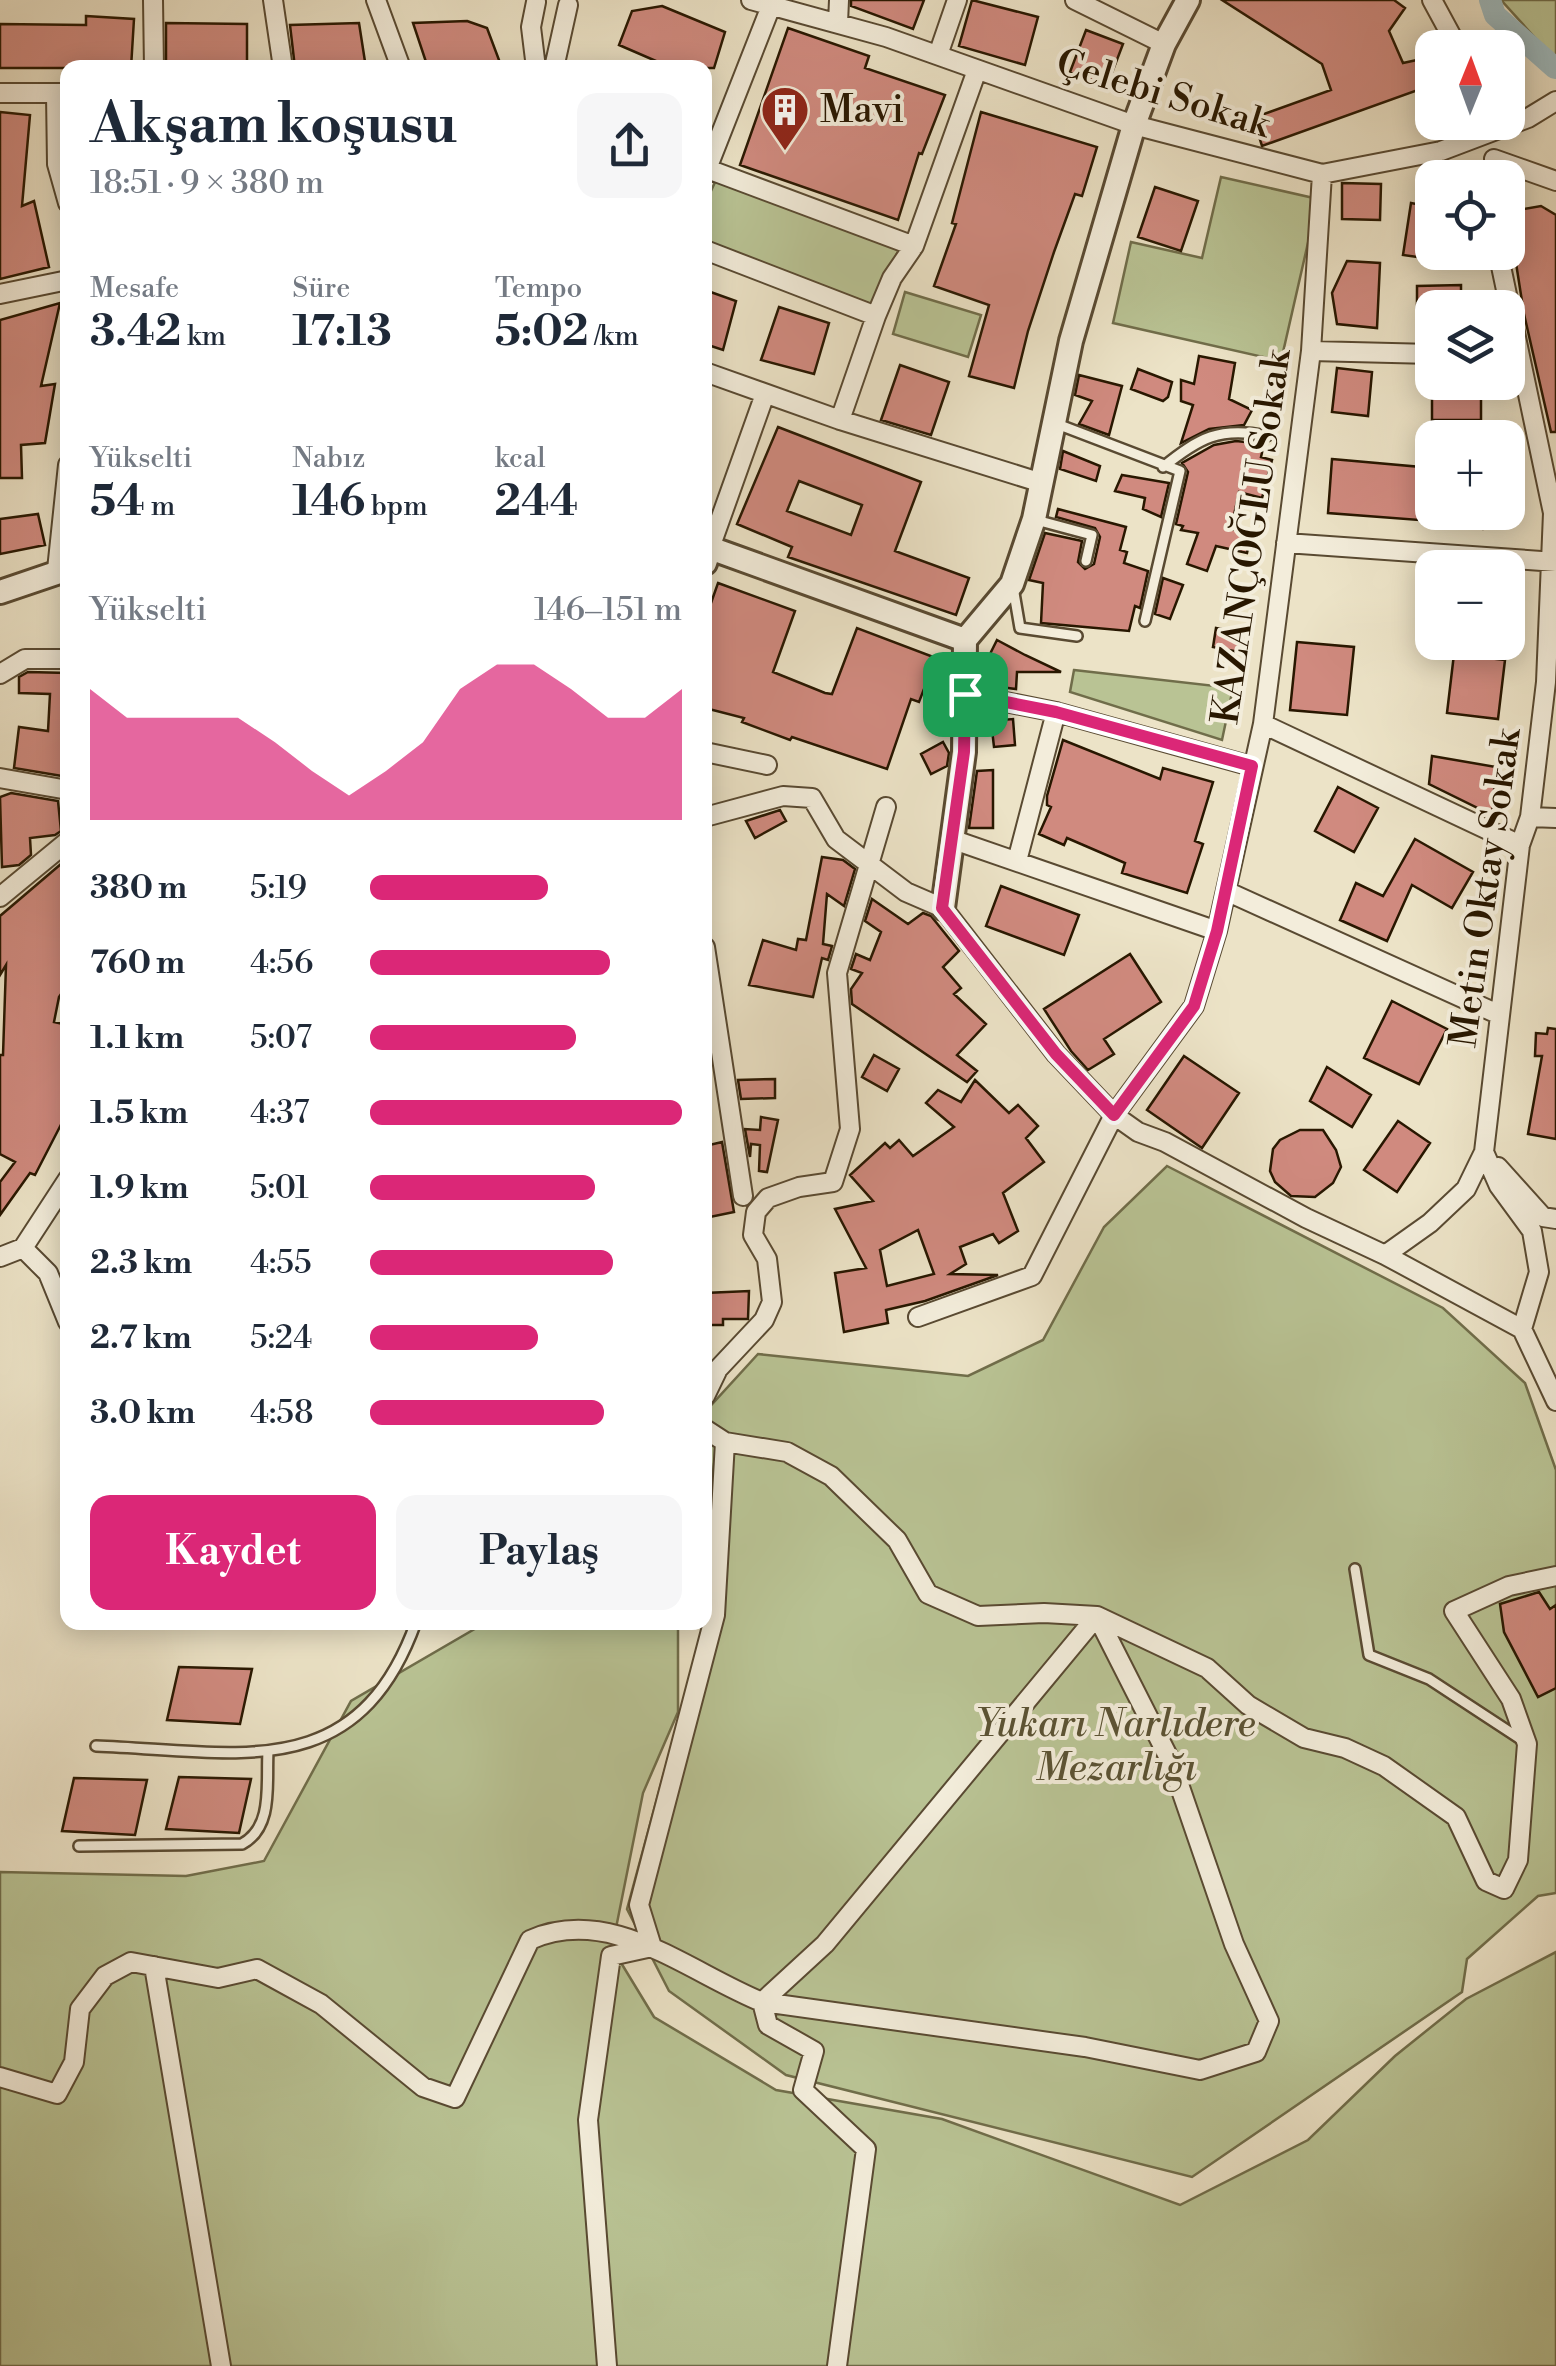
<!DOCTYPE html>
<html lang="tr">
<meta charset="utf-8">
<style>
body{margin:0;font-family:"Libre Bodoni",serif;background:#f6f6f7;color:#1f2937;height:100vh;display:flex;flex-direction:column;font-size:38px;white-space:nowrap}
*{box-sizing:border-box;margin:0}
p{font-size:32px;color:#747a83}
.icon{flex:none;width:55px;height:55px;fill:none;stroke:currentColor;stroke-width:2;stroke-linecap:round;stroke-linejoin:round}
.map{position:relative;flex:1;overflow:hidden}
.details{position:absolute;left:60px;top:60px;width:652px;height:1570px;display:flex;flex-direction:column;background:#fff;border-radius:20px;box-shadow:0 5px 25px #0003}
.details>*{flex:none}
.needle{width:65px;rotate:1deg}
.fabs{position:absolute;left:1415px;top:30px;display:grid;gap:20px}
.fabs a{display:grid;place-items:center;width:110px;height:110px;border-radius:20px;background:#fff;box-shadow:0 5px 25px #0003;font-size:50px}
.pin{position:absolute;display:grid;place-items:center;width:85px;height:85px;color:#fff;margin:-42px;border-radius:20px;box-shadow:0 5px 15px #0006}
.round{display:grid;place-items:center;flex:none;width:105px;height:105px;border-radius:20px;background:#f6f6f7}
.summary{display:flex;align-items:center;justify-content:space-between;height:170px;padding:0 30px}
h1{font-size:55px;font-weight:800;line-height:75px}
.stats{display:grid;grid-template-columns:repeat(3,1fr);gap:15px;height:170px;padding:10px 30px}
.stats div{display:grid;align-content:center}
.stats b{font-size:42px;font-weight:800}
.stats small{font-size:28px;font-weight:400}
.stats p{font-size:28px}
.chart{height:280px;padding:20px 30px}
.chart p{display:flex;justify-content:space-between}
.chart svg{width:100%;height:180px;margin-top:10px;fill:#db2777;opacity:.7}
.button{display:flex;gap:20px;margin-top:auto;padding:20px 30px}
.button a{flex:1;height:115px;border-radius:20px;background:#db2777;color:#fff;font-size:40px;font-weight:800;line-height:115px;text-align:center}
.button a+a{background:#f6f6f7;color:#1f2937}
ul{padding:0 30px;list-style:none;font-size:32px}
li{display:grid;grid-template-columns:160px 120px 1fr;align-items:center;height:75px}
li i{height:25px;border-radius:12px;background:#db2777}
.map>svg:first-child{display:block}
.green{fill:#b9c394;stroke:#706d4a;stroke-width:2.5}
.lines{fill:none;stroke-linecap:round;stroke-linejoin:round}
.canal{stroke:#9ebbc0;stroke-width:22}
.building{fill:#d08a7f;stroke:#281700;stroke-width:2.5;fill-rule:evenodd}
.service-casing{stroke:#594a32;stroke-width:14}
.minor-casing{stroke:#594a32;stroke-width:22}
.tertiary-casing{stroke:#594a32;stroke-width:28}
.service{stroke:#f3eddb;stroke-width:9}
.minor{stroke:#f3eddb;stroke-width:18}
.tertiary{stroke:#f3eddb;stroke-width:22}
.route-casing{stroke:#fff;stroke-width:20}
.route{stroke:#db2777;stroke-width:12}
.labels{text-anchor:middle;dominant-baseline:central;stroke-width:8;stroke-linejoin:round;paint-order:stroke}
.street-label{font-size:38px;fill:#281700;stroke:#f3eddb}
.poi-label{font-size:38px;fill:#281700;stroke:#f3eddb;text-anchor:start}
.park-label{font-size:38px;font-style:italic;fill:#5b5334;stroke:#f3eddb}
</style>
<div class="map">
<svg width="1556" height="2366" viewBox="0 0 1556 2366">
<rect width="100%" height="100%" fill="#ece3c7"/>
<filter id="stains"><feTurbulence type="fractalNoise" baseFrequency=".002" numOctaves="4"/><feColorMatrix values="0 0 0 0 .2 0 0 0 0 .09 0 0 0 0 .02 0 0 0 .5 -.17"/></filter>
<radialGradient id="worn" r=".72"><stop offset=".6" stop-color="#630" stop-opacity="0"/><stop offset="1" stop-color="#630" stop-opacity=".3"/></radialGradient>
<path class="green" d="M1501 0H1556V61Z
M1221 177 1318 199 1281 361 1113 323 1131 242 1202 258Z
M716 180 900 247 873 305 705 242V204Z
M905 292 981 315 968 357 893 334Z
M1074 670 1233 688 1222 740 1070 692Z
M1167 1166 1443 1308 1525 1383 1556 1470V1893L1538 1896 1467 1959 1462 1992 1192 2177 786 2075 669 1991 627 1909 705 1622 713 1544 705 1568V1464L712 1533 716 1508 705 1412 758 1354 968 1376 1043 1340 1104 1227Z
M485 1623H678V1712L643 1793 612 1948 654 2017 776 2090 942 2119 1180 2205 1308 2140 1395 2056 1466 1999 1556 1952V2366H0V1872L186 1876 264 1861 351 1701Z"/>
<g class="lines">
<path class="canal" d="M1490 0 1495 15 1555 68"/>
</g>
<path class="building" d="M851 0H924L913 29 851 6Z
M972 0 1038 17 1025 65 959 46Z
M1222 0H1394L1405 8 1389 31 1403 63 1426 58 1432 85 1262 146 1253 118 1331 90 1322 64Z
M662 6 725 32 714 68H672L619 45 632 11Z
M86 16 134 19 131 68H0V24L86 25Z
M467 21 487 28 502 68H428L413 23Z
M166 23 247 24V66H166Z
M359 23 366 68H295L290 25Z
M788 28 869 56 865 68 945 95 922 154 919 153 898 220 740 165Z
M1086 30 1123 44 1107 86 1070 72Z
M0 112 30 115 22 206 34 201 49 267 0 279Z
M981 112 1097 147 1082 196 1075 194 1054 252 1028 331 1014 388 969 376 989 305 934 286 956 224 952 223Z
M1342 183 1381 184 1380 220 1342 219Z
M1155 187 1198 201 1181 251 1138 237Z
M1411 203 1432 207V259L1403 255Z
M1541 206 1556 215V432H1551L1524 314 1508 212Z
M1347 261 1380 263 1377 328 1337 324 1332 293Z
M1461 285V308H1432V331H1417V286Z
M705 290 736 301 723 350 705 344Z
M60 303 41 386 55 384 45 443 21 445 22 478H0V320Z
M779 307 829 323 814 374 761 360Z
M1199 356 1235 363 1229 399 1252 410 1244 425 1209 429 1181 443 1193 405 1181 401V380L1194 384Z
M900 365 949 382 931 435 881 420Z
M1337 368 1372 372 1368 416 1332 412Z
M1138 369 1172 382 1168 397 1163 401 1131 389Z
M1079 375 1122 386 1109 435 1079 424 1092 401 1075 395Z
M1432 382H1481V420H1432Z
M778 427 921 482 895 551 969 578 956 615 788 557 792 547 737 524ZM799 481 862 505 851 535 787 511Z
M1236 441 1264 444 1261 457 1272 460 1262 498 1239 492 1231 529 1251 533 1247 553 1216 546 1207 571 1187 564 1198 533 1181 530 1183 526 1176 524 1188 472 1182 463 1214 445Z
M1063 451 1100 466 1096 481 1060 469Z
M1332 459 1432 468V521L1328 513Z
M1122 475 1169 483 1161 517 1143 509 1145 498 1115 491Z
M1058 509 1126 527 1120 550 1127 552 1124 563 1148 571 1140 608 1135 606 1129 631 1041 623 1043 583 1029 580 1045 533 1082 541 1078 562 1085 569 1094 564 1100 537 1095 528 1056 517Z
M1437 512H1506L1483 529 1436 523Z
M38 514 45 545 0 554V519Z
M1163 578 1183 585 1170 619 1155 614Z
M718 583 795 611 773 672 825 693 832 694 857 628 936 658 919 702 911 699 887 769 792 737 790 740 742 722 744 718 705 708V620Z
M1216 628 1242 633 1239 652 1213 647Z
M997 640 1025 655 1061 672H1017L1016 689 984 685 985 664Z
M1297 642 1354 647 1347 715 1290 710Z
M1454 654 1505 660 1498 719 1447 713Z
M28 672 68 673V777L14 768 19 727 48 731 50 694 19 693V677Z
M1013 719 1015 745 994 747 991 721Z
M1063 740 1160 779 1163 768 1213 782 1195 841 1203 844 1187 893 1122 873 1125 863 1067 838 1064 845 1039 834 1051 807 1047 805V796Z
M943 742 949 753 947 766 931 774 921 754Z
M1432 756 1496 767 1492 815 1429 784Z
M993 770V828H969L977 771Z
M1338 787 1378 808 1354 852 1315 831Z
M11 793 58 801 61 831 55 835 30 838 31 855 19 865 2 867 0 797Z
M780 810 786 821 755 838 746 821Z
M1415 839 1473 872 1452 908 1412 885 1387 941 1340 920 1356 883 1383 896Z
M822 857 843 860 855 869 844 906 827 894 823 944 832 946 828 960 822 958 813 997 749 985 763 940 796 950 798 939 806 940Z
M68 858V984L59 997 54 1022 68 1025V1111L35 1175 30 1173 0 1215V1182L15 1162 0 1154V1055H3L6 965 0 975V916Z
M1001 886 1079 915 1064 955 986 926Z
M872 899 908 924 923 913 931 916 959 951 943 967 961 988 954 994 986 1024 957 1055 977 1071 967 1082 852 1004 851 989 862 973 851 969 856 954 870 960 881 932 865 921Z
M1130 954 1161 1002 1104 1039 1114 1054 1088 1070 1071 1051 1044 1009Z
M1392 1001 1447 1029 1419 1084 1364 1058Z
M1548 1028 1556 1029V1139L1528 1134 1542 1056H1535L1536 1033 1547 1034Z
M874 1055 899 1069 887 1091 862 1077Z
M1184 1056 1239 1093 1202 1148 1147 1110Z
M1327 1067 1371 1095 1352 1127 1310 1101Z
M775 1079V1098L741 1099 738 1080Z
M975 1080 1009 1113 1018 1105 1038 1126 1026 1138 1044 1162 1003 1193 1018 1231 999 1243 993 1234 960 1247 966 1264 950 1274 998 1275 925 1301 886 1310 888 1323 844 1332 835 1273 866 1268 835 1209 873 1201 850 1175 885 1143 890 1148 899 1140 913 1156 954 1127 926 1103 938 1090 961 1102ZM918 1230 934 1274 887 1286 880 1250Z
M761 1117 778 1120 767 1172 759 1171 760 1145 751 1144 750 1157 745 1129 760 1130Z
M1398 1121 1430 1143 1397 1192 1364 1170Z
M1300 1130H1323L1336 1150 1341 1167 1333 1183 1315 1197 1291 1196 1275 1182 1270 1171 1273 1149 1280 1140Z
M722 1142 734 1212 705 1218V1146Z
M749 1291 748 1319H723V1325H705V1293Z
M1539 1592 1550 1609 1556 1605V1688L1538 1697 1504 1632 1500 1604Z
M179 1667 252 1669 240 1724 167 1720Z
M179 1777 251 1779 239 1833 166 1829Z
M74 1778 147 1780 135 1835 62 1831Z"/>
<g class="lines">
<g class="service-casing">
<path id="service" d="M1057 424 1180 471 1145 621
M1163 467C1199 438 1220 426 1267 436
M1036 520 1092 535 1086 561
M1013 587 1020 628 1077 636
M1355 1569 1369 1655 1429 1679 1522 1740
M96 1746C235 1751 357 1787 416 1622
M79 1846 242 1844C274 1827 266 1783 268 1752"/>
</g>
<g class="minor-casing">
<path id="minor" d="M153 0 154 68
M273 0 283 68
M376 0 401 68
M751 0 886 37 1134 125 1322 174 1441 151 1528 118 1556 101
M1075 0 1164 44
M1432 0 1458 48
M838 23 839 0
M938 55 957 0
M536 68 531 27 536 2
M554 68 568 5
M0 93H64
M56 94 57 164 68 203
M1494 159 1556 181
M705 168 914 246
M705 174 771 6
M705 250 876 316
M0 294 68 280
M1311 351 1432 354
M705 372 840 420 1042 483
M840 420 876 316 892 278 914 246 977 70
M1286 543 1556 562
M705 546 710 548 765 394
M57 570 68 465
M0 674 25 659H68
M965 694 1056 712 1251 766
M1263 724 1520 845
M705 752 767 765
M0 778 68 790
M705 817 783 796 812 798 836 839 906 892 943 908 1056 1054 1114 1115 1138 1132 1165 1142 1306 1218 1385 1255 1522 1329 1556 1401
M1530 817 1556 818
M954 840 1217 931
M1017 861 1056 712
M1226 891 1500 1015
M0 897 68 841
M705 947 743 1196
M1484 1152 1499 1186 1532 1231 1539 1272 1522 1329
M1498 1167 1543 1217 1556 1219
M23 1248 48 1273 68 1322
M23 1248 68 1179
M1385 1255 1430 1223 1466 1189 1484 1152 1520 845 1530 817 1546 682 1553 513 1498 252
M0 1257 23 1248
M918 1317 1032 1276 1114 1115 1194 1006 1217 931 1263 724 1311 351 1322 174
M705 1396 718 1369 764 1320 772 1302 767 1259 753 1235 756 1212 768 1198 799 1187 833 1182 850 1129 837 973 886 807
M705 1429 725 1442
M1097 1616 1172 1764 1234 1944 1269 2021 1256 2052 1200 2070 1085 2047 762 2002 825 1944Z
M154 1966 221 2366
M0 2077 57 2094 74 2062 80 2009 105 1976 131 1962 218 1978 257 1969 321 2004 423 2087 455 2098 530 1940C611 1904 688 1972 762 2002L768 2025 814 2051 803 2090 866 2149 837 2366
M607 2366 588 2120 611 1956 652 1947 639 1905 715 1615 725 1442 787 1452 831 1476 897 1540 928 1594 978 1616 1044 1613 1097 1616 1207 1668 1248 1705 1304 1738 1345 1748 1384 1766 1456 1817 1486 1881 1504 1889 1518 1860 1527 1744 1511 1699 1454 1611 1509 1586 1556 1576"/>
</g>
<g class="tertiary-casing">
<path id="tertiary" d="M705 563 710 548 965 640
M0 592 68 569
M943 908 964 752 965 640 1012 584 1034 519 1071 341 1134 125 1164 44 1188 0"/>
</g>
<use href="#service" class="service"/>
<use href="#minor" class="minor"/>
<use href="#tertiary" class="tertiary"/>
</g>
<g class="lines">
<g class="route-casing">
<path id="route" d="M965 694 1056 712 1252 766 1217 931 1194 1006 1114 1115 1056 1054 942 908 964 752Z"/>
</g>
<use href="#route" class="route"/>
</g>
<defs>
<g id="building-pin" transform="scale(2.5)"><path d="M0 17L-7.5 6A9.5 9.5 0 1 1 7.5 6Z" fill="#8f2418" stroke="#f3eddb"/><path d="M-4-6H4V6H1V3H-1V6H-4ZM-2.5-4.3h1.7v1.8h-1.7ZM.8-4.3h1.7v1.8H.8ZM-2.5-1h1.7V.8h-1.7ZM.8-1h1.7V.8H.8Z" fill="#fff"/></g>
</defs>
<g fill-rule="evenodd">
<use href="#building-pin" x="785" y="110"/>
</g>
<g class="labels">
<g class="street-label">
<text transform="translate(1163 94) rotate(17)">Çelebi Sokak</text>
<text transform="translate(1252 537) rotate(-82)">KAZANÇOĞLU Sokak</text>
<text transform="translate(1486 888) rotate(-82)">Metin Oktay Sokak</text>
</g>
<g class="poi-label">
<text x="820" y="110">Mavi</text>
</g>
<g class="park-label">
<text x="1116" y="1724">Yukarı Narlıdere<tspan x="1116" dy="44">Mezarlığı</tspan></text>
</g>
</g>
<rect width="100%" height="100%" filter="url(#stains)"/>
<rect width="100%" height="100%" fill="url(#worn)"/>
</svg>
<div class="fabs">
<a><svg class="needle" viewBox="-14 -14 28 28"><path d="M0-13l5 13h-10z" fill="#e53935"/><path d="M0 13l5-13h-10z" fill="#747a83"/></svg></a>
<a><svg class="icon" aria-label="locate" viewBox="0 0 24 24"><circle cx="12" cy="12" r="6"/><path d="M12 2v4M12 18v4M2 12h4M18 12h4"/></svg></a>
<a><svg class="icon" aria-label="layers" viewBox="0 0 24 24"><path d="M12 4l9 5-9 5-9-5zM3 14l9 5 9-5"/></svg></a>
<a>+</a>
<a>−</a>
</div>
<div class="pin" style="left:965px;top:694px;background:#1e9e55"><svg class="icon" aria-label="arrive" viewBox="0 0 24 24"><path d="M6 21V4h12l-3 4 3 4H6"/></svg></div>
<section class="details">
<div class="summary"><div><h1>Akşam koşusu</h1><p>18:51 · 9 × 380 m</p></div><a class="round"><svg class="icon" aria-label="share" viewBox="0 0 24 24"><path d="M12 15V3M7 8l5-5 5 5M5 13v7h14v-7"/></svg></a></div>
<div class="stats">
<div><p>Mesafe</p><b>3.42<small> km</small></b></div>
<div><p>Süre</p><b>17:13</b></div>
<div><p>Tempo</p><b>5:02<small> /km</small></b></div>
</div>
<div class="stats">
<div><p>Yükselti</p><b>54<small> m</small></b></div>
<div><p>Nabız</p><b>146<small> bpm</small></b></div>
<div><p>kcal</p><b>244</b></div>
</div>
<div class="chart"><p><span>Yükselti</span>146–151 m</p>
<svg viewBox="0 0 160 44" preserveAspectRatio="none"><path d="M0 44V12L10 19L20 19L30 19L40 19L50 25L60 32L70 38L80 32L90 25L100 12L110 6L120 6L130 12L140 19L150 19L160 12V44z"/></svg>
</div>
<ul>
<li><b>380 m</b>5:19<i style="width:57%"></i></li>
<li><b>760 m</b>4:56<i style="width:77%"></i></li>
<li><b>1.1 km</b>5:07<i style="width:66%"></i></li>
<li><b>1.5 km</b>4:37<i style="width:100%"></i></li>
<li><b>1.9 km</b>5:01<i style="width:72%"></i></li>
<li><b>2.3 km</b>4:55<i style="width:78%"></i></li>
<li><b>2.7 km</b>5:24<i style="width:54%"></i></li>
<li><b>3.0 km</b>4:58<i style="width:75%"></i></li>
</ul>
<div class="button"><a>Kaydet</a><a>Paylaş</a></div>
</section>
</div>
